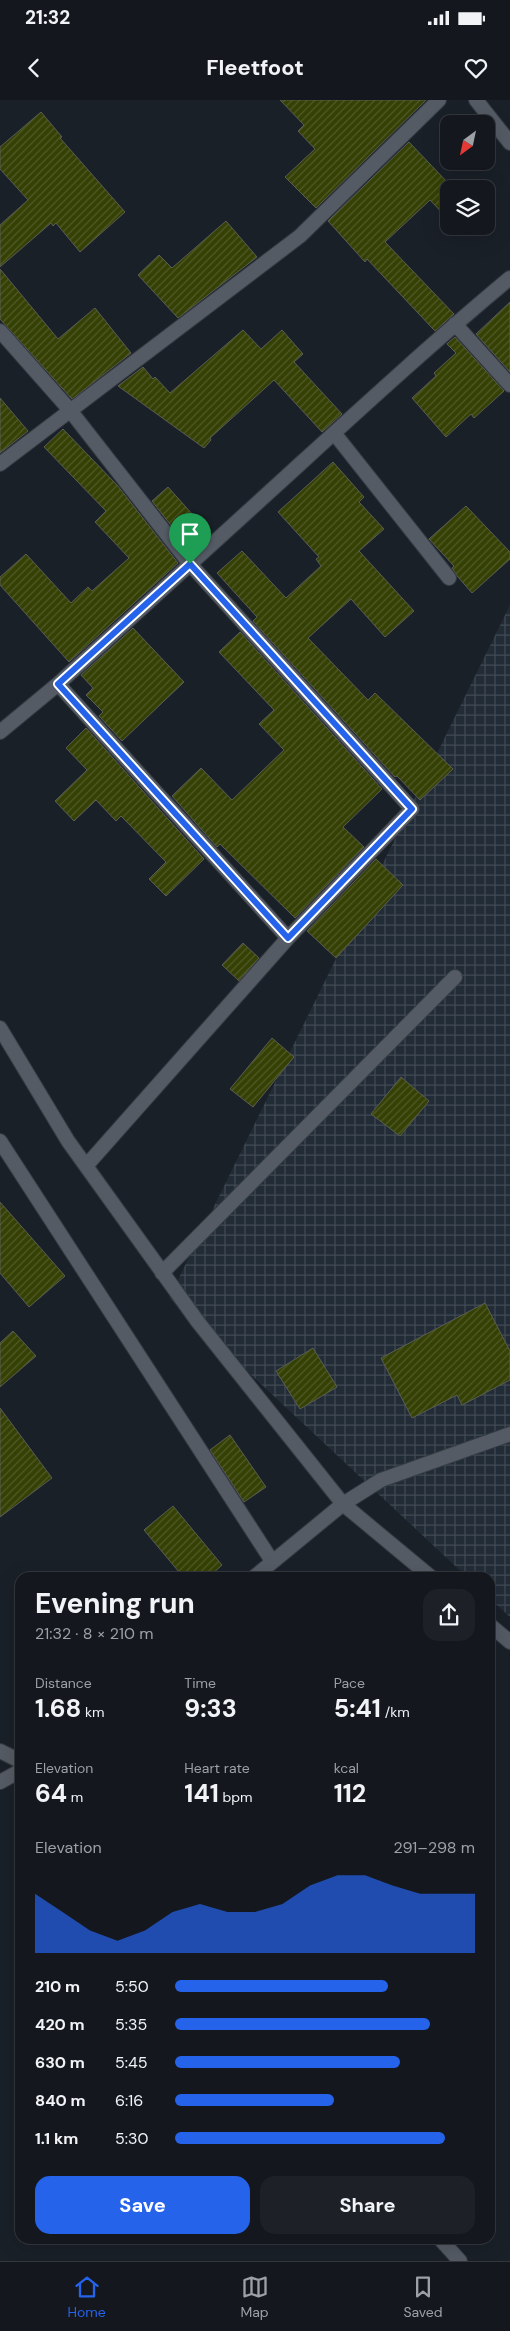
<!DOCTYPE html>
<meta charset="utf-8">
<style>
body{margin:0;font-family:"DM Sans",sans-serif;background:#1d2127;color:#f1f3f6;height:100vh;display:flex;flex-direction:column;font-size:19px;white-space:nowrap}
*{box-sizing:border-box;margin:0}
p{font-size:16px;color:#9da0a4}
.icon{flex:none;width:28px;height:28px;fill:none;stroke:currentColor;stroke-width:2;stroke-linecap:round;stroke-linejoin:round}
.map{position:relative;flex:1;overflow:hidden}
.sheet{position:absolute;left:15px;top:1472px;width:480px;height:672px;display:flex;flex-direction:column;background:#14181e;border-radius:15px;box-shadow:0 5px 20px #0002,0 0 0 1px #33373c}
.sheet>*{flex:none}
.needle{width:32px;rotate:213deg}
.buttons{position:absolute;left:440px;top:15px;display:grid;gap:10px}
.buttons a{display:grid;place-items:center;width:55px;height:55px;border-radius:10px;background:#14181e;box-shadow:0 5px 20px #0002,0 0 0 1px #33373c;font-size:25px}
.pin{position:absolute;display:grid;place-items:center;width:42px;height:42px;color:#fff;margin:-51px -21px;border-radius:50% 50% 50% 0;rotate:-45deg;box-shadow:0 0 5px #0007}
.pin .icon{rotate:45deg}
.round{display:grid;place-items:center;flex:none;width:52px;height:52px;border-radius:15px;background:#1d2127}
.headline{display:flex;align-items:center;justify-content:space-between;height:85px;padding:0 20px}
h1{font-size:28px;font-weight:700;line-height:38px}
.metrics{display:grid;grid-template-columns:repeat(3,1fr);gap:8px;height:85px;padding:5px 20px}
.metrics div{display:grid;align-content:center}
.metrics b{font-size:25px;font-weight:700}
.metrics small{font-size:14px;font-weight:400}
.metrics p{font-size:14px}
.chart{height:140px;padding:10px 20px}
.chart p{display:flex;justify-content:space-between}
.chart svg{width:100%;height:90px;margin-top:5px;fill:#2563eb;opacity:.7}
.cta{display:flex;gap:10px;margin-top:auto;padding:10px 20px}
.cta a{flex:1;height:58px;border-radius:15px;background:#2563eb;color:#fff;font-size:20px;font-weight:700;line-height:58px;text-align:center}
.cta a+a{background:#1d2127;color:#f1f3f6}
ul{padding:0 20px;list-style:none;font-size:16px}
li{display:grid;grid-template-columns:80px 60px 1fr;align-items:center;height:38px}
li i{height:12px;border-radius:6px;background:#2563eb}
.status{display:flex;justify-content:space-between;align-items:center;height:35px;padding:0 25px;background:#14181e;direction:ltr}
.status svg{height:14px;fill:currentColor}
header{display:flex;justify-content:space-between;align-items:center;height:65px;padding:0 20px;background:#14181e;font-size:22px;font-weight:700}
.dock{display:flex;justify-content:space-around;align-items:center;height:70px;border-top:1px solid #33373c;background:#14181e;font-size:14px;color:#9da0a4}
.dock a{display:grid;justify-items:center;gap:2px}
.dock .on{color:#2563eb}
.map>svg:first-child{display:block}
.industrial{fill:url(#industrial-grid)}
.building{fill:url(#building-hatch);stroke:#5a5d53}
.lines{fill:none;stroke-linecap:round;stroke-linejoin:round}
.minor-casing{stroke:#363b42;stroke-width:16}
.tertiary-casing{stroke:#363b42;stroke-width:16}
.minor{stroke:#545b64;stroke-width:14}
.tertiary{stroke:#545b64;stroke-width:14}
.route-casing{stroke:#fff;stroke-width:10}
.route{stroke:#2563eb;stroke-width:6}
</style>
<div class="status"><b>21:32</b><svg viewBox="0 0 49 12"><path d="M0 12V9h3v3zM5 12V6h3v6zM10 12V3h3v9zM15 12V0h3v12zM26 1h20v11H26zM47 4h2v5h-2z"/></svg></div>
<header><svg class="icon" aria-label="back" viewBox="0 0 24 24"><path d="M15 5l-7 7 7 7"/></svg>Fleetfoot<svg class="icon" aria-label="heart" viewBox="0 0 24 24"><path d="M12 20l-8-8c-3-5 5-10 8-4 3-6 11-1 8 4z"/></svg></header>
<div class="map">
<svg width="510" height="2161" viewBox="0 0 510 2161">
<defs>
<pattern id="industrial-grid" width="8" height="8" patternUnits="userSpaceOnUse" patternTransform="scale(1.25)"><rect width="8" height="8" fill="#222c37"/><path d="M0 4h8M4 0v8" fill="none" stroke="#414a53"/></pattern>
<pattern id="building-hatch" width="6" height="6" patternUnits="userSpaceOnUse" patternTransform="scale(1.25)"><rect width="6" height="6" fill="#354004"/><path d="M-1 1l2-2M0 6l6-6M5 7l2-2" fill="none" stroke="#515b28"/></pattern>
</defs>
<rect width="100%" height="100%" fill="#1a2028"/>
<path class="industrial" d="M510 505V1517L490 1499V1478L467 1477 169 1198Z"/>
<path class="building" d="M280 0H426L316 108 285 77 315 49 298 31 304 25Z
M41 12 62 37 60 38 125 112 80 152 56 123 53 126 51 123 0 167V125L28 100 0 69V47Z
M409 42 449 84V120L430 100 385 142 454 214 435 231 367 159 365 162 328 121Z
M226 121 257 157 178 218 138 175 159 155 172 168Z
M0 169 58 239 95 208 131 253 72 299 0 219Z
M510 202V272L476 234Z
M243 230 261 249 282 230 303 254 294 262 342 314 322 332 274 280 210 338 211 340 204 348 118 286 143 267 153 279 155 277 170 293Z
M455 237 504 291 474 318 471 314 446 337 412 298 436 276 434 273 456 253 447 244Z
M0 298 28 331 0 353Z
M63 329 117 385 178 463 69 562 0 485V477L26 454 71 503 88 487 92 491 129 458 95 422 106 411 44 347Z
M333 362 364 397 359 402 384 429 359 451 414 511 385 537 351 499 308 538 368 600 375 593 453 669 420 700 397 676 395 677 253 521 257 517 217 473 242 451 286 498 321 466 316 459 319 457 278 412Z
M168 387 210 434 191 451 152 401Z
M466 406 510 452V459L472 493 458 477 452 468 454 466 429 439Z
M133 528 184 582 122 641 99 616 103 612 86 595 93 588 81 575Z
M240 532 382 689 343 727 364 747 295 818 220 744 217 747 172 696 201 668 232 700 284 650 259 624 274 610 219 552Z
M86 628 204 759 166 796 149 779 166 762 121 716 116 721 96 700 74 721 55 701 87 670 66 648Z
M376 759 403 785 336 858 307 831Z
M243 843 259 858 239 881 222 865Z
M272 938 294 957 253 1007 230 989Z
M401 977 429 1001 400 1036 371 1014Z
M0 1102 65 1176 29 1207 0 1173Z
M485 1203 510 1251V1280L462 1305 457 1295 412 1318 381 1258Z
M13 1231 36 1256 0 1287V1243Z
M313 1248 337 1287 300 1309 276 1271Z
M0 1308 52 1378 0 1417Z
M230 1335 266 1387 244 1402 210 1350Z
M173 1406 222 1465 208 1478H184L144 1430Z"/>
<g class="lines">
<g class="minor-casing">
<path id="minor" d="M476 0 510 43
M455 224 510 285
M0 231 69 309 190 464 412 709 288 838 58 584C139 511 219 438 300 364 369 301 438 238 510 178
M334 333 449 478
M0 364 300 136 439 0
M0 632 58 584
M0 928 68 1041 198 1222 343 1404 432 1478
M0 1041 272 1461
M86 1066 288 838
M162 1173 455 877
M490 1525 510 1542
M0 1682 20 1671
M441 2140 460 2161"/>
</g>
<g class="tertiary-casing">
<path id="tertiary" d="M253 1478 343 1404 381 1380 510 1334
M0 1651 20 1661"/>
</g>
<use href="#minor" class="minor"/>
<use href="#tertiary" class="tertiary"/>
</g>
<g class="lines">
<g class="route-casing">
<path id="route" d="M190 464 412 709 288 838 58 584Z"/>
</g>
<use href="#route" class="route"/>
</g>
</svg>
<div class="buttons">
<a><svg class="needle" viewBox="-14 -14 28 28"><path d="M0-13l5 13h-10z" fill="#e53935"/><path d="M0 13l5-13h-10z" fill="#9da0a4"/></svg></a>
<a><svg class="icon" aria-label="layers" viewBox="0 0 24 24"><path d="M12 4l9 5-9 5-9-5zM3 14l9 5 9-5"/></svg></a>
</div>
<div class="pin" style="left:190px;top:464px;background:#1e9e55"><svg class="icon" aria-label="arrive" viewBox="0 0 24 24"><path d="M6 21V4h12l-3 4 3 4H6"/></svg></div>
<section class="sheet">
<div class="headline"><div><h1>Evening run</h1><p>21:32 · 8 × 210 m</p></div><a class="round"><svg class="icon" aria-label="share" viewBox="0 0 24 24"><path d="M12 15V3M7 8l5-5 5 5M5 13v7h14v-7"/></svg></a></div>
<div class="metrics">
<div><p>Distance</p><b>1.68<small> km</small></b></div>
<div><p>Time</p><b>9:33</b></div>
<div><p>Pace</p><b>5:41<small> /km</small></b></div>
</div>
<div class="metrics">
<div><p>Elevation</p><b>64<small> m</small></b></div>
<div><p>Heart rate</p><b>141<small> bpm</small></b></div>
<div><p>kcal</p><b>112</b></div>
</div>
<div class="chart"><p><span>Elevation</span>291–298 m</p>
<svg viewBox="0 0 160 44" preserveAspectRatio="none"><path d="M0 44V15L10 24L20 33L30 38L40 33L50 24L60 20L70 24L80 24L90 20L100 11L110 6L120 6L130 11L140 15L150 15L160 15V44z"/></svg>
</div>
<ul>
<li><b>210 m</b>5:50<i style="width:71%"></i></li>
<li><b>420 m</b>5:35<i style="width:85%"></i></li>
<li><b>630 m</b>5:45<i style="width:75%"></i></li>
<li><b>840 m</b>6:16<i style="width:53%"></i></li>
<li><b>1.1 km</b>5:30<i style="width:90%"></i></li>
</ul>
<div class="cta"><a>Save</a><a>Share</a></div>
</section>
</div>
<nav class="dock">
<a class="on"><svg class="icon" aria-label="home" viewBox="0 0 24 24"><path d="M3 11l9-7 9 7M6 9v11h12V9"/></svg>Home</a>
<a><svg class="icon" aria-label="map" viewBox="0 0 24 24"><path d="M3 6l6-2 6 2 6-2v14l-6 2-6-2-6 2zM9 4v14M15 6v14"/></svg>Map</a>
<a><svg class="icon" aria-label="saved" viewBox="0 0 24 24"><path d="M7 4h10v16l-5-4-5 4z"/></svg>Saved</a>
</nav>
